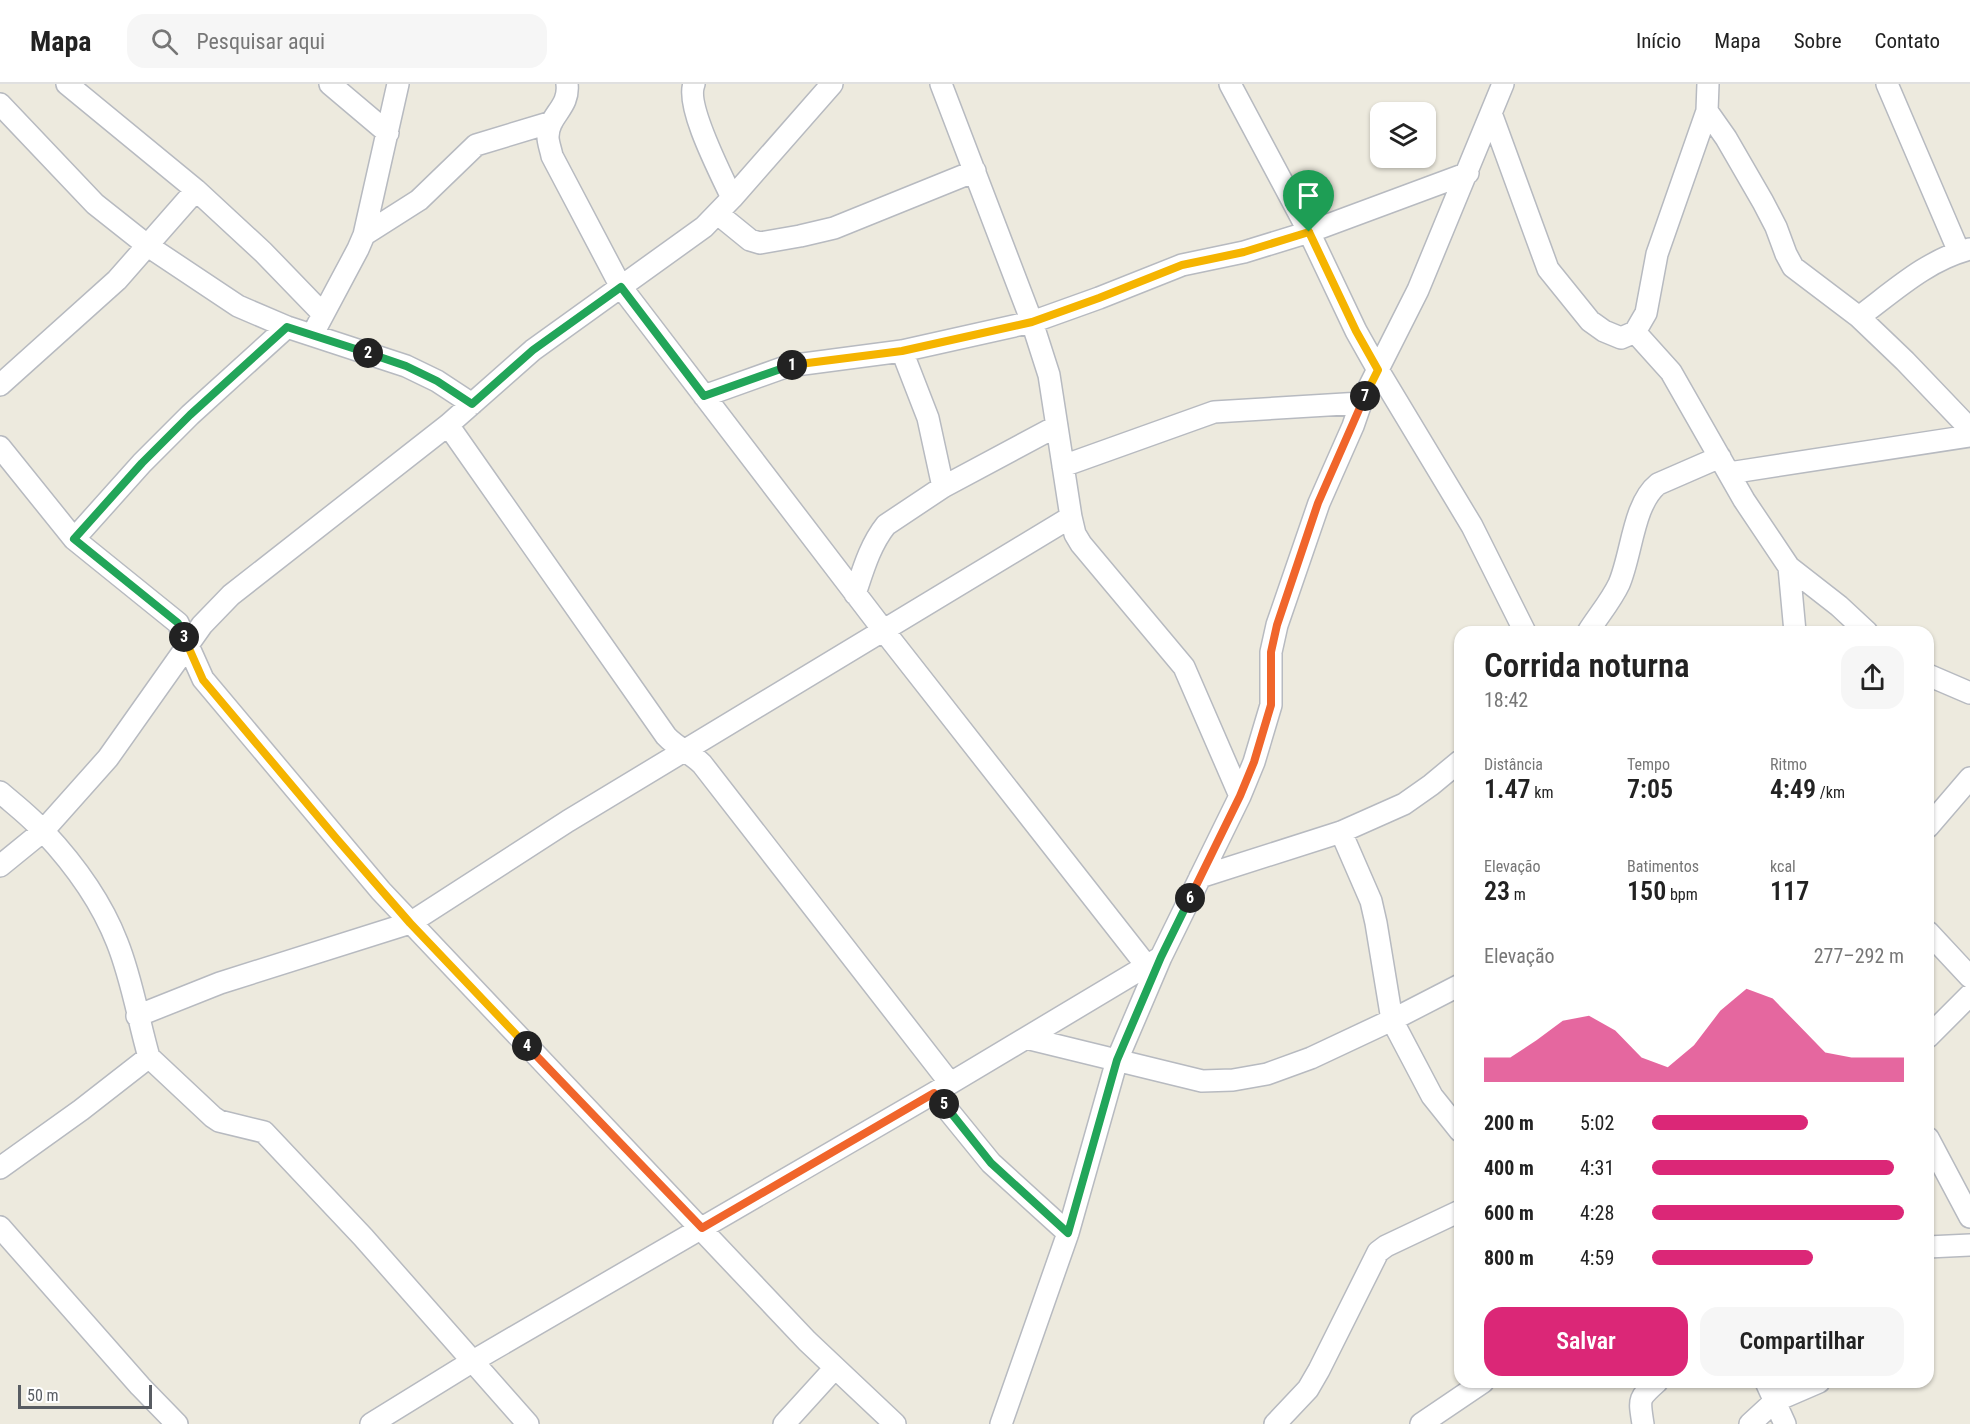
<!DOCTYPE html>
<html lang="pt">
<meta charset="utf-8">
<style>
body{margin:0;font-family:"Roboto Condensed",sans-serif;background:#f6f6f6;color:#222;height:100vh;display:flex;flex-direction:column;font-size:22px;white-space:nowrap}
*{box-sizing:border-box;margin:0}
p{font-size:20px;color:#767676}
.icon{flex:none;width:33px;height:33px;fill:none;stroke:currentColor;stroke-width:2;stroke-linecap:round;stroke-linejoin:round}
.map{position:relative;flex:1;overflow:hidden}
.details{position:absolute;left:1454px;top:542px;width:480px;height:762px;display:flex;flex-direction:column;background:#fff;border-radius:18px;box-shadow:0 2px 4px #0004}
.details>*{flex:none}
.buttons{position:absolute;left:1370px;top:18px;display:grid;gap:12px}
.buttons a{display:grid;place-items:center;width:66px;height:66px;border-radius:12px;background:#fff;box-shadow:0 2px 4px #0004;font-size:30px}
.scale{position:absolute;left:18px;bottom:15px;width:134px;box-sizing:border-box;padding-left:6px;border:3px solid #585c62;border-top:0;font-size:16px;line-height:21px;white-space:nowrap;color:#585c62;-webkit-text-stroke:4px #fff;paint-order:stroke}
.pin{position:absolute;display:grid;place-items:center;width:51px;height:51px;color:#fff;margin:-62px -26px;border-radius:50% 50% 50% 0;rotate:-45deg;box-shadow:0 0 6px #0007}
.pin .icon{rotate:45deg}
.km{position:absolute;width:30px;height:30px;margin:-15px;border-radius:50%;background:#222;color:#fff;font-size:16px;line-height:30px;text-align:center}
.round{display:grid;place-items:center;flex:none;width:63px;height:63px;border-radius:18px;background:#f6f6f6}
.summary{display:flex;align-items:center;justify-content:space-between;height:102px;padding:0 30px}
h1{font-size:33px;font-weight:600;line-height:45px}
.metrics{display:grid;grid-template-columns:repeat(3,1fr);gap:9px;height:102px;padding:6px 30px}
.metrics div{display:grid;align-content:center}
.metrics b{font-size:26px;font-weight:600}
.metrics small{font-size:16px;font-weight:400}
.metrics p{font-size:16px}
.chart{height:168px;padding:12px 30px}
.chart p{display:flex;justify-content:space-between}
.chart svg{width:100%;height:108px;margin-top:6px;fill:#db2777;opacity:.7}
.action{display:flex;gap:12px;margin-top:auto;padding:12px 30px}
.action a{flex:1;height:69px;border-radius:18px;background:#db2777;color:#fff;font-size:24px;font-weight:600;line-height:69px;text-align:center}
.action a+a{background:#f6f6f6;color:#222}
ul{padding:0 30px;list-style:none;font-size:20px}
li{display:grid;grid-template-columns:96px 72px 1fr;align-items:center;height:45px}
li i{height:15px;border-radius:8px;background:#db2777}
header{display:flex;align-items:center;gap:36px;box-sizing:border-box;height:84px;padding:0 30px;background:#fff;border-bottom:2px solid #e0e0e0}
header strong{font-size:28px}
nav{display:flex;gap:33px;margin-inline-start:auto;font-size:21px}
.search{width:420px;height:54px;background:#f6f6f6;display:flex;align-items:center;gap:15px;box-sizing:border-box;padding:0 21px;border-radius:18px;color:#767676;font-size:22px}
.map>svg:first-child{display:block}
.lines{fill:none;stroke-linecap:round;stroke-linejoin:round}
.minor-casing{stroke:#b7bac0;stroke-width:24}
.minor{stroke:#fff;stroke-width:21}
.split-1-casing{stroke:#fff;stroke-width:12}
.split-2-casing{stroke:#fff;stroke-width:12}
.split-3-casing{stroke:#fff;stroke-width:12}
.split-4-casing{stroke:#fff;stroke-width:12}
.split-5-casing{stroke:#fff;stroke-width:12}
.split-6-casing{stroke:#fff;stroke-width:12}
.split-7-casing{stroke:#fff;stroke-width:12}
.split-8-casing{stroke:#fff;stroke-width:12}
.split-1{stroke:#f5b400;stroke-width:8}
.split-2{stroke:#22a559;stroke-width:8}
.split-3{stroke:#22a559;stroke-width:8}
.split-4{stroke:#f5b400;stroke-width:8}
.split-5{stroke:#f0652b;stroke-width:8}
.split-6{stroke:#22a559;stroke-width:8}
.split-7{stroke:#f0652b;stroke-width:8}
.split-8{stroke:#f5b400;stroke-width:8}
</style>
<header>
<strong>Mapa</strong>
<div class="search"><svg class="icon" aria-label="search" viewBox="0 0 24 24"><circle cx="10" cy="10" r="6"/><path d="M15 15l6 6"/></svg>Pesquisar aqui</div>
<nav><a>Início</a><a>Mapa</a><a>Sobre</a><a>Contato</a></nav>
</header>
<div class="map">
<svg width="1970" height="1340" viewBox="0 0 1970 1340">
<rect width="100%" height="100%" fill="#edeade"/>
<g class="lines">
<g class="minor-casing">
<path id="minor" d="M67 0 196 106 263 168 323 230
M330 0 388 49
M567 0C570 24 548 31 548 53 548 59 551 66 552 72L621 203 884 547 1146 881
M694 0C685 22 722 92 732 114
M941 0 1032 238 1049 291 1071 433 1075 450 1081 460 1184 583 1240 712
M1230 0 1309 148 1356 247 1378 286 1472 442 1525 548
M1708 0 1707 27 1726 54 1763 118 1776 143 1786 170 1793 183 1859 233 1905 277 1970 345
M1887 0 1959 168
M0 20 95 120 148 162 238 222 287 243 406 282 437 297 472 320
M1491 29 1548 185 1590 237 1604 247 1621 254 1635 248 1671 288 1744 416 1789 483 1839 522 1867 548
M718 130 750 156 760 159 800 152 834 144 975 87
M364 151 419 116 476 61 552 38
M1859 233C1894 207 1927 176 1970 165
M317 242 358 165 364 151 398 0
M1635 248 1646 229 1657 170 1707 27
M902 267 928 334 943 403
M0 301 117 196 196 106
M704 312 788 282 902 267 1032 238 1099 214 1182 181 1244 168 1309 148 1468 89
M448 341 666 652C677 664 691 669 702 680L950 999
M0 363 74 455 178 539 203 595 381 807 807 1257 895 1340
M1063 382 1214 328 1361 319
M1729 389 1970 352
M74 455 142 379 190 331 287 243
M1789 483 1795 548
M855 510C863 486 870 461 886 441L943 403 1057 342
M1588 548C1598 532 1611 517 1619 500 1632 470 1633 420 1658 400L1720 373
M1928 591 1970 609
M0 708C15 721 31 733 44 748 74 780 101 817 117 858 132 895 138 935 149 973L81 1026 0 1084
M1928 743 1970 694
M1341 748 1371 817 1376 839 1392 936 1432 1012 1460 1047
M0 782 43 747 108 674 202 541 231 511 448 341 533 266 704 143 732 114 832 0
M1200 793 1341 748 1404 720 1431 701 1460 677
M1928 848 1970 893
M137 932 220 899 410 839 568 737 1071 433
M1928 953 1970 911
M1026 954 1202 997 1233 996 1267 990 1311 974 1392 936 1460 901
M149 973 213 1033 219 1037 264 1048 363 1153 528 1340
M934 1009 991 1079 1068 1149
M1928 1054 1970 1133
M0 1143 140 1302 177 1340
M1928 1163 1970 1161
M1766 1298 1785 1340
M371 1340 473 1277 934 1009 1158 875
M784 1340 834 1285
M1001 1340 1068 1149 1117 976 1161 873 1240 712 1254 678 1271 621V568L1277 541 1319 419 1353 342 1361 319 1418 206 1503 0
M1275 1340 1308 1305 1319 1286 1378 1168 1386 1162 1460 1127
M1421 1340 1483 1298
M1643 1340C1639 1314 1638 1315 1657 1298
M1750 1340 1775 1317 1819 1298"/>
</g>
<use href="#minor" class="minor"/>
</g>
<g class="lines">
<g class="split-1-casing">
<path id="split-1" d="M792 281 902 267 1032 238 1099 214 1182 181 1244 168 1309 148"/>
</g>
<g class="split-2-casing">
<path id="split-2" d="M368 269 406 282 437 297 472 320 533 266 621 203 704 312 792 281"/>
</g>
<g class="split-3-casing">
<path id="split-3" d="M184 553 178 539 74 455 142 379 190 331 287 243 368 269"/>
</g>
<g class="split-4-casing">
<path id="split-4" d="M184 553 203 596 336 754 410 839 527 962"/>
</g>
<g class="split-5-casing">
<path id="split-5" d="M527 962 702 1144 934 1009 944 1020"/>
</g>
<g class="split-6-casing">
<path id="split-6" d="M944 1020 991 1079 1068 1149 1117 976 1161 873 1190 814"/>
</g>
<g class="split-7-casing">
<path id="split-7" d="M1190 814 1240 712 1254 678 1271 621V568L1277 541 1318 419 1365 312"/>
</g>
<g class="split-8-casing">
<path id="split-8" d="M1309 148 1356 247 1378 286 1365 312"/>
</g>
<use href="#split-1" class="split-1"/>
<use href="#split-2" class="split-2"/>
<use href="#split-3" class="split-3"/>
<use href="#split-4" class="split-4"/>
<use href="#split-5" class="split-5"/>
<use href="#split-6" class="split-6"/>
<use href="#split-7" class="split-7"/>
<use href="#split-8" class="split-8"/>
</g>
</svg>
<div class="buttons">
<a><svg class="icon" aria-label="layers" viewBox="0 0 24 24"><path d="M12 4l9 5-9 5-9-5zM3 14l9 5 9-5"/></svg></a>
</div>
<div class="scale">50 m</div>
<div class="pin" style="left:1309px;top:148px;background:#1e9e55"><svg class="icon" aria-label="arrive" viewBox="0 0 24 24"><path d="M6 21V4h12l-3 4 3 4H6"/></svg></div>
<b class="km" style="left:792px;top:281px">1</b>
<b class="km" style="left:368px;top:269px">2</b>
<b class="km" style="left:184px;top:553px">3</b>
<b class="km" style="left:527px;top:962px">4</b>
<b class="km" style="left:944px;top:1020px">5</b>
<b class="km" style="left:1190px;top:814px">6</b>
<b class="km" style="left:1365px;top:312px">7</b>
<section class="details">
<div class="summary"><div><h1>Corrida noturna</h1><p>18:42</p></div><a class="round"><svg class="icon" aria-label="share" viewBox="0 0 24 24"><path d="M12 15V3M7 8l5-5 5 5M5 13v7h14v-7"/></svg></a></div>
<div class="metrics">
<div><p>Distância</p><b>1.47<small> km</small></b></div>
<div><p>Tempo</p><b>7:05</b></div>
<div><p>Ritmo</p><b>4:49<small> /km</small></b></div>
</div>
<div class="metrics">
<div><p>Elevação</p><b>23<small> m</small></b></div>
<div><p>Batimentos</p><b>150<small> bpm</small></b></div>
<div><p>kcal</p><b>117</b></div>
</div>
<div class="chart"><p><span>Elevação</span>277–292 m</p>
<svg viewBox="0 0 160 44" preserveAspectRatio="none"><path d="M0 44V34L10 34L20 27L30 19L40 17L50 23L60 34L70 38L80 29L90 15L100 6L110 10L120 21L130 32L140 34L150 34L160 34V44z"/></svg>
</div>
<ul>
<li><b>200 m</b>5:02<i style="width:62%"></i></li>
<li><b>400 m</b>4:31<i style="width:96%"></i></li>
<li><b>600 m</b>4:28<i style="width:100%"></i></li>
<li><b>800 m</b>4:59<i style="width:64%"></i></li>
</ul>
<div class="action"><a>Salvar</a><a>Compartilhar</a></div>
</section>
</div>
